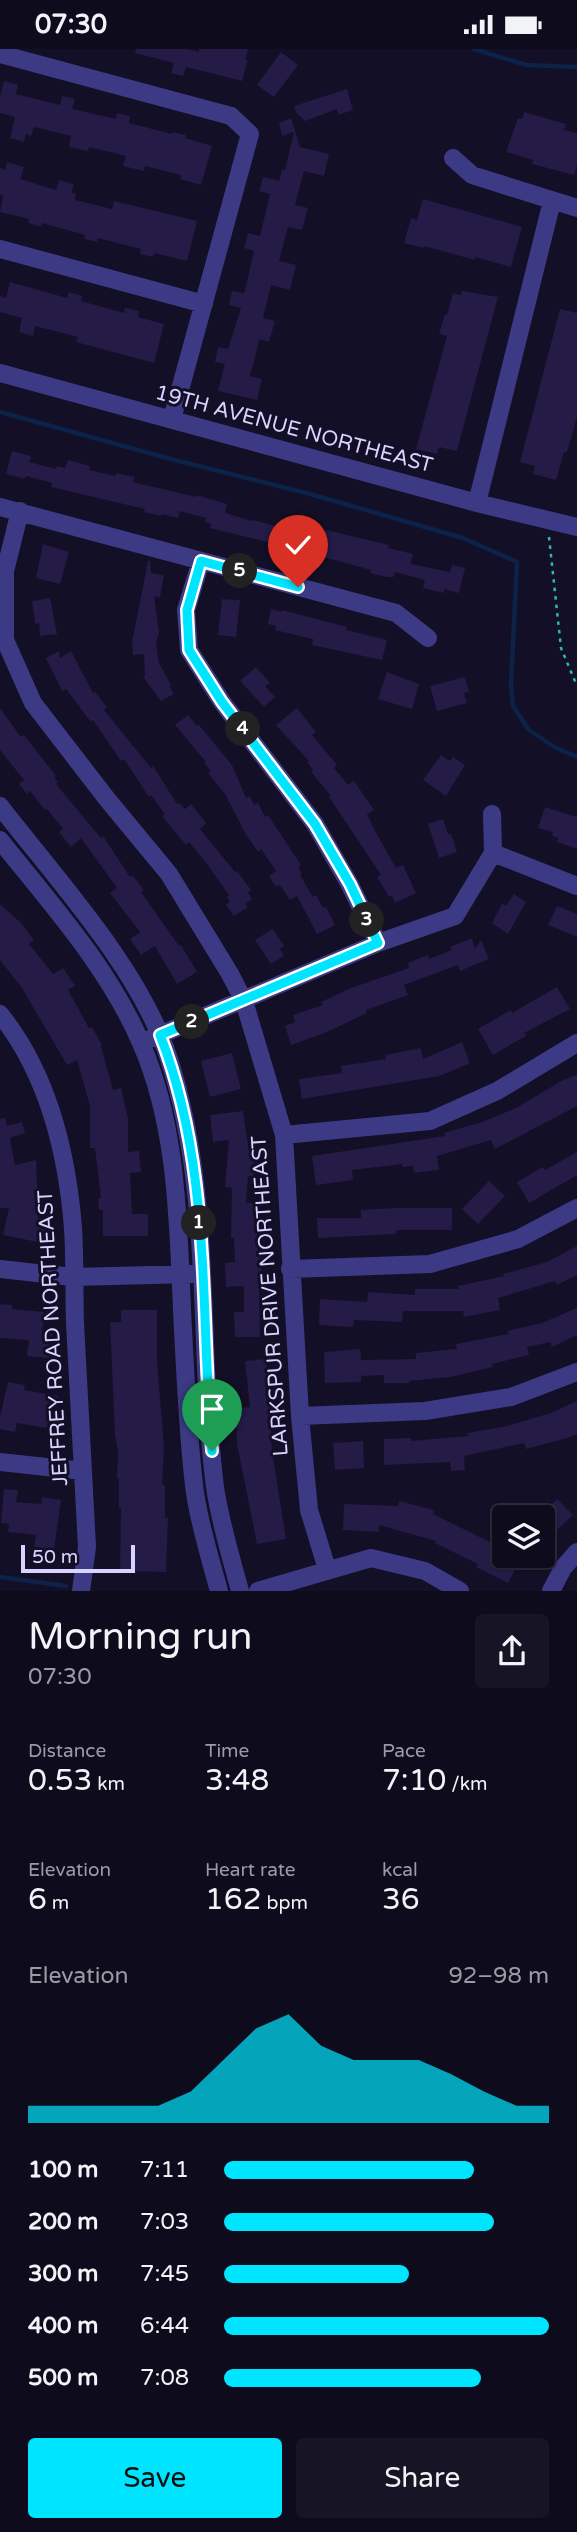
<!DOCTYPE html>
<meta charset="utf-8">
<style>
body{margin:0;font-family:"Varela Round",sans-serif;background:#171425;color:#f1f3f6;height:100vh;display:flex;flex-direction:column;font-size:26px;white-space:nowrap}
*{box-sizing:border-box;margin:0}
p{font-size:23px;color:#9b9ba3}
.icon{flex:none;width:38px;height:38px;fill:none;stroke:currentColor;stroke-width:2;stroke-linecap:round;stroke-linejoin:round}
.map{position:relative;height:1542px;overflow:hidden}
.drawer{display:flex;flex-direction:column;background:#0e0b1c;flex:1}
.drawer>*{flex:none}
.tools{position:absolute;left:492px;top:1456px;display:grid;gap:14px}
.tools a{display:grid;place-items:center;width:63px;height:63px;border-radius:7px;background:#0e0b1c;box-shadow:0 2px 5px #0004,0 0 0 2px #2e2b3b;font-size:35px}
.scale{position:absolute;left:21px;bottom:18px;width:114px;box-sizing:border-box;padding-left:7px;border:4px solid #d9d4ff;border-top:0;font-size:19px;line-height:24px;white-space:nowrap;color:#d9d4ff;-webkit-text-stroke:5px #130f26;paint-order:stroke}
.pin{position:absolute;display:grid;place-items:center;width:60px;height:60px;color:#fff;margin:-72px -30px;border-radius:50% 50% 50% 0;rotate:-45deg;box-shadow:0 0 7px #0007}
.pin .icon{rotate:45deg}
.km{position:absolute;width:35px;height:35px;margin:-18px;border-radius:50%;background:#222;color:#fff;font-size:19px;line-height:35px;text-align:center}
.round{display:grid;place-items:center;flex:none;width:74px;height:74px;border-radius:7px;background:#171425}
.summary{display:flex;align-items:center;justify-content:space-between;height:119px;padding:0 28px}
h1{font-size:38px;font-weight:600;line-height:52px}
.figures{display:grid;grid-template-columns:repeat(3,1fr);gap:10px;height:119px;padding:7px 28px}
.figures div{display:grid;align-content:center}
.figures b{font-size:30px;font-weight:600}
.figures small{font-size:19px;font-weight:400}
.figures p{font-size:19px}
.chart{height:196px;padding:14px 28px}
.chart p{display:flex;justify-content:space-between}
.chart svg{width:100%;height:126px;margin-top:7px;fill:#00e5ff;opacity:.7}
.primary-button{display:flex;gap:14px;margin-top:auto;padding:14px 28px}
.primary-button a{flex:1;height:80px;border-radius:7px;background:#00e5ff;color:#111;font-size:28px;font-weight:600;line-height:80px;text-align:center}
.primary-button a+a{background:#171425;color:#f1f3f6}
ul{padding:0 28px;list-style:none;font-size:23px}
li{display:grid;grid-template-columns:112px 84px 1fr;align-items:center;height:52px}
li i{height:18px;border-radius:9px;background:#00e5ff}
.status{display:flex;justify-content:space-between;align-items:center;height:49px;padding:0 35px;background:#0e0b1c;direction:ltr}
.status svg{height:19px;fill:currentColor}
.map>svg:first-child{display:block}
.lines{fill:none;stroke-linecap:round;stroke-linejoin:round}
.stream{stroke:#0c2248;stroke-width:4.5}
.building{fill:#241b47}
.path{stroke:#2fb8b0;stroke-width:2.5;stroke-dasharray:3.5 5;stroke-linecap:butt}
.minor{stroke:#3d3a85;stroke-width:18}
.route-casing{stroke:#fff;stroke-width:14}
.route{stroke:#00e5ff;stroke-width:9}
.labels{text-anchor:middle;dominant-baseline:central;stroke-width:6;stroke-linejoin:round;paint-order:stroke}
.street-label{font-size:21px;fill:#d9d4ff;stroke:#130f26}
</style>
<div class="status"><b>07:30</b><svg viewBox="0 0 49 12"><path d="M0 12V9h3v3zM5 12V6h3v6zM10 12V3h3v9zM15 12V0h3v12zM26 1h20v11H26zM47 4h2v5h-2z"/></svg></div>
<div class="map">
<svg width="577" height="1542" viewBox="0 0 577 1542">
<rect width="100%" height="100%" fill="#130f26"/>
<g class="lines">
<path class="stream" d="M474 0 526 16 577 18
M0 363 167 409 310 445 463 489 517 513 511 635 513 657 529 681 556 699 577 708
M0 1528 66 1537"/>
</g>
<path class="building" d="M136 0H186L199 3V0H248L245 11H248L242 32 186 18 183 27 171 24 174 14 135 4Z
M281 3 298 16 274 48 257 36Z
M4 32 18 36 16 45 60 56 62 47 75 50 72 60 116 70 117 64 130 67 129 74 172 85 173 83 186 86 185 89 212 97 201 136 180 130 181 126 145 117 144 122 123 117 126 107 89 98 88 102 69 98 71 87 34 78 31 87 26 85 24 93 10 89 15 68 0 64V48Z
M347 40 353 61 338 66 337 60 305 72 297 65 294 57Z
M524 63 566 75 564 81 577 84V116L574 126 532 115 533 111 506 103 518 69 522 70Z
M291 69 300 98 329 105 324 127 304 122 295 156 308 159 302 181 288 178 279 212 296 216 290 241 271 236 263 269 275 272 269 293 260 290 259 292 250 327 262 330 257 351 218 342 225 315 215 313 218 298 228 300 241 259 229 256 232 242 244 244 247 233 254 202 244 199 248 184 260 187 270 145 259 142 263 128 279 132 282 121H285L294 83 282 87 279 74Z
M7 113 24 118 20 130 56 141 59 131 74 135 71 144 76 145 75 151 112 160 114 152 197 172 187 212 154 204 153 208 140 205 141 200 98 189 97 193 84 190 85 186 42 174 41 178 28 174 29 170 0 163 3 146H0V119L5 121Z
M423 150 522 178 511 218 475 208V211L424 197V199L404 194 411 169 417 171Z
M10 233 67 249 69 243 82 247 81 252 124 264 125 259 139 262 138 268 164 275 154 314 76 293 78 288 35 277 33 287 19 283 22 269 0 263V247L6 249Z
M462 242 498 248 457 402 439 398 437 405 416 400 447 287 439 285 445 265 447 266 453 244 461 246Z
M560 260 577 264V368L567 403H564L556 431 533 425 535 417 520 413Z
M12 402 31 407 29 413 56 420 57 417 65 419 68 411 90 417 89 421 115 427 116 424 135 428 133 433 196 448 197 446 227 455 225 464 252 472 253 471 284 479 286 469 298 472 297 474 389 496 388 499 413 505 411 515 450 523 452 516 465 519 459 544 444 540V544L423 539 425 531 395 523 393 528H387L370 524 371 521 302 502 295 504 278 500 279 496 210 479 211 475 205 473 206 469 180 462 178 469 161 465V467L144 463 145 460 51 438 52 434 26 427 25 430 6 425Z
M43 495 69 503 60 535 36 529Z
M148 512H150L151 524 164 526 160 548 154 547 159 583 156 594 159 614 171 636 169 637 174 645 161 652 143 628 145 626 144 605 133 606 132 593Z
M50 549 57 585 40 587 39 574 35 575 32 552Z
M222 550 240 551 236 588 218 586Z
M271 560 282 563V561L347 578 346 581 387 591 382 611 312 596 313 590 275 581 276 577 268 575Z
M59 602 60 609 71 602 93 644 95 643 107 658 104 661 151 719 153 717 177 755 179 754 185 760 191 755 206 774 200 780 235 823 237 822 251 841 248 843 252 850 245 855 248 858 234 867 226 856 230 853 227 848 229 846 207 815 189 793 186 796 171 778 162 767 165 765 151 746 149 748 124 710 121 712 93 671 91 673 66 640 62 642 46 609Z
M256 618 270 634 265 637 275 648 264 658 240 632Z
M387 623 419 635 412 660 378 650Z
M465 628 469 643 464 644 467 654 437 662 430 637Z
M0 659 21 688 24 686 56 727 54 728 58 733 56 735 101 789 103 787 130 828 132 826 144 841 141 843 179 897 181 896 197 923 177 935 155 897 141 906 130 890 140 883 110 844 117 839 89 800 81 789 71 798 59 783 63 780 47 760 45 761 30 742 27 745 19 735 24 731 0 701Z
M297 659 316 683 312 686 337 716 334 719 348 736 354 732 374 761 367 765 375 782 396 819 403 816 416 844 395 854 392 847 389 848 377 828 381 826 329 748 331 747 311 723 313 721 307 713 309 712 276 676Z
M188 666 197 677 199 676 232 716 246 749 250 747 254 756 258 754 265 768 268 766 301 816 298 819 302 825 300 826 313 848 316 846 323 859 326 858 335 876 317 885 297 847 290 851 280 836 275 837 269 827 276 822 261 800 258 803 245 784 225 745 208 724 211 722 204 714 206 713 175 676Z
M441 706 450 712 453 708 465 716 446 747 423 731Z
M545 758 577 768V800L557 793 558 789 552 787 553 783 538 779Z
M443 770 448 785H451L457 803 439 809 428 775Z
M514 845 526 853 508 885 492 874 502 855 506 857Z
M0 855 21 874 34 891 29 895 53 925 63 919 75 937 68 941 89 979 92 978 102 996 101 997 113 1041 121 1039 128 1069V1103L139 1102 141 1123 130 1124 132 1165H148V1187H103V1161H99L98 1149H101L95 1099H90V1057L77 1011 67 1016 22 939 0 911Z
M557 857 577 865V888L548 876Z
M273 880 284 897 280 900 284 907 271 915 255 891Z
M472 889 475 900 481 891 489 910 460 922 458 916 404 936 408 946 366 961 367 964 327 983 291 996 285 977 295 973 293 966 323 956 321 953 351 939 409 919 408 914 428 906 429 910 452 901 450 898Z
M557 938 570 960 524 984 526 987 493 1006 478 980 511 961 512 964Z
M462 993 470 1014 439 1027 302 1050 299 1030 342 1024 341 1017 386 1010 385 1006 421 999 423 1010Z
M232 1004 241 1040 210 1048 201 1012Z
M577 1026V1057L495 1100 491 1091 437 1107 439 1121 414 1124 413 1117 402 1118V1115L352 1121 353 1131 316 1136 312 1107 445 1087 444 1084 482 1073 516 1059 563 1031Z
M243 1062 249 1103H256L254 1127H248L246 1154H259L258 1203 260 1202 262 1236H259L260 1288H235L234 1263H244V1237L226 1238 225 1214 235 1213 234 1189H231L232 1139 225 1138 229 1091 213 1093 210 1066Z
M5 1069 7 1077 22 1073 25 1084 10 1089 15 1116 36 1111 39 1178 46 1180 42 1194 3 1186 9 1159H0V1070Z
M577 1103V1126L529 1154 517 1133 543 1118 545 1121Z
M489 1132 505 1147 478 1175 462 1160Z
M395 1159H452V1181H396V1185L318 1189 317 1169H361V1161Z
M577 1197V1226L557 1236 555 1232 498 1249 500 1261 464 1268 463 1262H403L402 1273 354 1271 353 1278 319 1276 320 1250 367 1253 368 1243 415 1246V1240H459L458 1237 504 1227 503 1225 547 1213Z
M0 1255 12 1256V1260L44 1263 42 1284 52 1285 49 1309 27 1307 29 1291 0 1289Z
M577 1259V1286L552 1298 550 1293 527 1298 529 1306 492 1315 493 1318 450 1328 409 1332V1334H384V1326L361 1327V1333L325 1334 324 1303 360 1300 361 1311 416 1310V1304L457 1300 456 1295 508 1285 507 1282 542 1274Z
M121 1261H157V1313L164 1397 162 1436H165V1469H168L166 1523 120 1522 121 1459H119V1429H117L118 1403 115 1386 110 1273H121Z
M266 1310 272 1402 286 1490 257 1495 237 1395 236 1359 250 1358 245 1312Z
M8 1333 25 1336 24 1341 58 1347 52 1380 17 1374 15 1383 0 1380V1368Z
M577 1352V1385L567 1389 526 1400 524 1394 464 1407 465 1421 451 1422 450 1413 384 1416V1390L411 1389V1392L468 1387 467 1384 503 1378 551 1364Z
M363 1392 364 1419 335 1421 333 1394Z
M4 1440 18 1441 16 1453 41 1455 42 1448 61 1451 54 1501 34 1498 36 1486 8 1483 9 1475 1 1474Z
M557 1450 573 1466 542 1495V1465Z
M399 1452 434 1461 433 1465 504 1500V1507H522L508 1534 476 1518 478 1515 435 1494 436 1492 379 1476V1483L343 1481 344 1455 398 1457Z"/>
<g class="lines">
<path class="path" d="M549 488 561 599 577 637"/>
<path class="minor" d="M0 5 231 67 250 85 172 370
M453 109 472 126 577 159
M0 200 204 255
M0 324 477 454 577 478
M477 454 552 152
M0 458 396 564 428 589
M20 462 5 522V591L33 654 107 750 169 825 230 925 244 952 284 1086 300 1367 309 1461 327 1520
M201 512 186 561 189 601 222 653 315 775 350 836 378 894
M0 757C57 831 139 919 168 1007 214 1146 197 1295 215 1438 220 1473 231 1508 240 1542
M492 765 493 804
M0 791C51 855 109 919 141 994 180 1083 178 1186 183 1281 186 1335 188 1390 195 1444 200 1477 210 1509 219 1542
M493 804 577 837
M0 965C48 1025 67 1103 73 1179 75 1210 74 1243 75 1274 79 1349 83 1423 87 1498L81 1542
M150 990 378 894 455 867 493 804
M284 1086 430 1072 497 1042 577 994
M0 1220 73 1228 191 1225
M290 1220 430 1215 518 1190 577 1159
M300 1367 425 1362 511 1348 577 1323
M0 1413 83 1422
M258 1542 371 1509 425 1522 460 1542
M551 1542 563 1519 577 1503"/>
</g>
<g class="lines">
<g class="route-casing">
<path id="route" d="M212 1402C200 1263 212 1117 160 986L378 894 350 835 315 775 222 653 189 601 187 561 201 512 298 538"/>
</g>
<use href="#route" class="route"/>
</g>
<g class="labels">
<g class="street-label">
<text transform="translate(294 380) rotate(15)">19TH AVENUE NORTHEAST</text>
<text transform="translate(270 1247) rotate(-94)">LARKSPUR DRIVE NORTHEAST</text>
<text transform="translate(53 1289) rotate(-93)">JEFFREY ROAD NORTHEAST</text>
</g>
</g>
</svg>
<div class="tools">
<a><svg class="icon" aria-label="layers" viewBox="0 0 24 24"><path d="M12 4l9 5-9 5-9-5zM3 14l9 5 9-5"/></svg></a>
</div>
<div class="scale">50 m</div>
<div class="pin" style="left:212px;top:1402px;background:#1e9e55"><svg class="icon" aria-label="arrive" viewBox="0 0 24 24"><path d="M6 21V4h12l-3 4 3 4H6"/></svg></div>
<div class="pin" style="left:298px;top:538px;background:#d93025"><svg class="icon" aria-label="check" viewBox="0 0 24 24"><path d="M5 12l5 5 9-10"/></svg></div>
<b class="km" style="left:199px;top:1174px">1</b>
<b class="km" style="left:192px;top:973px">2</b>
<b class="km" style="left:367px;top:871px">3</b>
<b class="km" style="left:243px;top:680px">4</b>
<b class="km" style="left:240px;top:522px">5</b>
</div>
<section class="drawer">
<div class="summary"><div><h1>Morning run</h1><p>07:30</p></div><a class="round"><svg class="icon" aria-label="share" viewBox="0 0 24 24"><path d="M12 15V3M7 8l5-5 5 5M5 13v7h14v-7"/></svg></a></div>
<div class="figures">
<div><p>Distance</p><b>0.53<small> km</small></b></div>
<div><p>Time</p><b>3:48</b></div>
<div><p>Pace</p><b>7:10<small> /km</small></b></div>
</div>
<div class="figures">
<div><p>Elevation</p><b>6<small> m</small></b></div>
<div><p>Heart rate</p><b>162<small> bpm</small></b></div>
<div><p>kcal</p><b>36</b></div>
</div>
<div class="chart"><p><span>Elevation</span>92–98 m</p>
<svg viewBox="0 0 160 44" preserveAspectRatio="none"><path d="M0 44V38L10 38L20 38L30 38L40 38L50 33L60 22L70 11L80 6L90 17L100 22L110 22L120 22L130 27L140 33L150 38L160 38V44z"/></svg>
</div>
<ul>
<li><b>100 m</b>7:11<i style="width:77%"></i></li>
<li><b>200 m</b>7:03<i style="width:83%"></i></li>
<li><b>300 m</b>7:45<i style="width:57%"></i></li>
<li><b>400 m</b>6:44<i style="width:100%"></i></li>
<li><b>500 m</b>7:08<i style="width:79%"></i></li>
</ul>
<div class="primary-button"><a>Save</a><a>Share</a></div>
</section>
